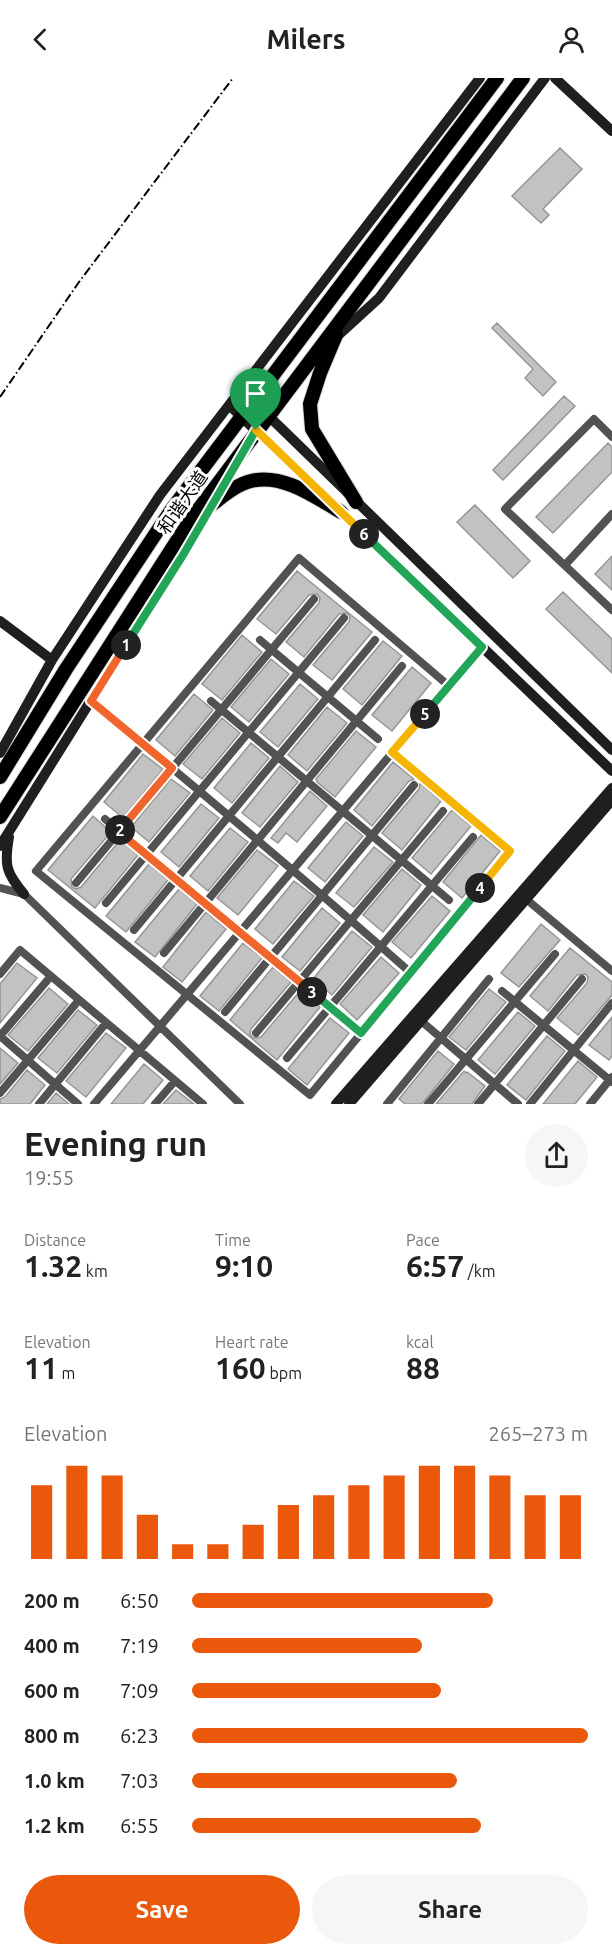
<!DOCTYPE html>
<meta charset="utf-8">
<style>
body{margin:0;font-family:Ubuntu,"Noto Sans SC",sans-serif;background:#f6f6f6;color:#222;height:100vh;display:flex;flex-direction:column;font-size:22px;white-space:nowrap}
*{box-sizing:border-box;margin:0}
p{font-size:20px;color:#767676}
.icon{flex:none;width:33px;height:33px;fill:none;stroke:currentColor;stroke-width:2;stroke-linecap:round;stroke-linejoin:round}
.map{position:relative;height:1026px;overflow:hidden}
.sheet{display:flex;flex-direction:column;background:#fff;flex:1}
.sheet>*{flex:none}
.pin{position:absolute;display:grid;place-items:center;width:51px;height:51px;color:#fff;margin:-62px -26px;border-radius:50% 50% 50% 0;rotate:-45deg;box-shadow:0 0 6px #0007}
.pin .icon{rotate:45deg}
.km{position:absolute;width:30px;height:30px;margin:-15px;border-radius:50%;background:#222;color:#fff;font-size:16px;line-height:30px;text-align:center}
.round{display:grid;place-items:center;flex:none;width:63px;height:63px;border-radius:32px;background:#f6f6f6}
.summary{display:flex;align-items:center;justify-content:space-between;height:102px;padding:0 24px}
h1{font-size:33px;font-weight:700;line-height:45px}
.figures{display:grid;grid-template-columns:repeat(3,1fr);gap:9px;height:102px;padding:6px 24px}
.figures div{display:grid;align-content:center}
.figures b{font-size:30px;font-weight:700}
.figures small{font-size:16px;font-weight:400}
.figures p{font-size:16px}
.chart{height:168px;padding:12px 24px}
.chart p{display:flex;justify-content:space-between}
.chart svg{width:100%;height:108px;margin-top:6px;stroke:#ea580c;stroke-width:6}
.button{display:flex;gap:12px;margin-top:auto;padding:12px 24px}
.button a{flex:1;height:69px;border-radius:36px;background:#ea580c;color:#fff;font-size:24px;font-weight:700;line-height:69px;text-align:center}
.button a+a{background:#f6f6f6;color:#222}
ul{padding:0 24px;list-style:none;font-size:20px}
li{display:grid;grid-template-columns:96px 72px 1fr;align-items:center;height:45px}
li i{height:15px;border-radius:8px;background:#ea580c}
header{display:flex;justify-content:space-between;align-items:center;height:78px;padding:0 24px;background:#fff;font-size:27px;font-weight:700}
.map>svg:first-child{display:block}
.building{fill:#c2c2c2;stroke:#969696;stroke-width:1.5}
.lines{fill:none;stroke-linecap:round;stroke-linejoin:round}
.highway-casing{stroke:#dbdbdb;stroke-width:16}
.street{stroke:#525252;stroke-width:8}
.secondary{stroke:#1f1f1f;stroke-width:10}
.highway{stroke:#000;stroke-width:14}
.rail{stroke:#000;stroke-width:2;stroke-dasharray:9 3 1.5 3;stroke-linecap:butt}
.split-1-casing{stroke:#fff;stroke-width:12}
.split-2-casing{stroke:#fff;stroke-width:12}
.split-3-casing{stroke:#fff;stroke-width:12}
.split-4-casing{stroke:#fff;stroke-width:12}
.split-5-casing{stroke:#fff;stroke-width:12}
.split-6-casing{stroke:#fff;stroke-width:12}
.split-7-casing{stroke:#fff;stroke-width:12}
.split-1{stroke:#22a559;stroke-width:8}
.split-2{stroke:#f0652b;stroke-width:8}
.split-3{stroke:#f0652b;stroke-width:8}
.split-4{stroke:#22a559;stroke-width:8}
.split-5{stroke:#f5b400;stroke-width:8}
.split-6{stroke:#22a559;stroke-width:8}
.split-7{stroke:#f5b400;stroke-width:8}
.labels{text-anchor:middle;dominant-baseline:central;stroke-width:6;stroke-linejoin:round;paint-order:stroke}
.street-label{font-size:18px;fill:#000;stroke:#fff}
</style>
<header><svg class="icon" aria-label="back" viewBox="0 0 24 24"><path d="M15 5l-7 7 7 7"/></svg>Milers<svg class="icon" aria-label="person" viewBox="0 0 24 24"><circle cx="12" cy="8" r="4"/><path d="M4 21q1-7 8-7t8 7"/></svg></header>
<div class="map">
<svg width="612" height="1026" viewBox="0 0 612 1026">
<rect width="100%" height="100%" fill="#fff"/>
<path class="building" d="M560 70 582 91 543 131 549 137 541 145 512 118Z
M497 245 556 304 543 318 525 300 533 291 492 250Z
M564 318 575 328 503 402 493 392Z
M608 365 612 369V394L553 455 536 439Z
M475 427 530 483 513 500 457 444Z
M612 478V512L595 496Z
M297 493 372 554 332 602 313 587 349 544 350 539 347 535 339 536 304 579 286 564 319 525 320 520 317 516 309 517 276 556 257 541Z
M563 514 612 561V595L546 531Z
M242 557 262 574 222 622 202 606Z
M383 563 402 578 362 627 343 611Z
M271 581 289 596 249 644 231 629Z
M412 589 431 605 392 653 372 637Z
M300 606 318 621 278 669 260 654Z
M194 616 213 632 175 678 156 662Z
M327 629 347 645 307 693 288 677Z
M222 640 240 655 202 701 183 686Z
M356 653 376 669 335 719 317 704 316 701Z
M251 665 269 680 232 725 214 710Z
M143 676 163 691 123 740 104 724Z
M393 684 414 701 409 703 372 748 354 732Z
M280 688 298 704 260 749 242 735Z
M171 701 190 715 149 764 131 749Z
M420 705 441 723 402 772 382 755 419 711Z
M310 713 327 728 297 764 286 755 278 765 271 760Z
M201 726 219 740 179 789 161 774Z
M452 732 471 748 431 796 412 780Z
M93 738 111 754 71 801 72 809 76 811 81 809 120 762 138 777 95 830 48 792Z
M346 744 363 758 325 804 308 790Z
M230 750 248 764 208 813 190 798Z
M481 757 500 773 462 820 443 804Z
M374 769 393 784 354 829 336 815Z
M257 772 278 788 238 837 217 820Z
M149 786 168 802 126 854 106 838Z
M402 791 421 807 383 854 363 837Z
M294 803 314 818 273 866 255 851Z
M179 811 197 826 155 879 135 864Z
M432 818 450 833 411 880 392 864Z
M322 830 340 845 300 893 282 879Z
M206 834 226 851 182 904 163 889Z
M541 846 560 862 519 909 501 895Z
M352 853 372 869 332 917 313 901Z
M243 865 262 880 219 933 200 918Z
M570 870 612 904V917L578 957 557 940 587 905 588 899 585 896 577 897 548 933 530 918Z
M381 879 399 895 357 942 340 926Z
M17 885 37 900 0 945V906Z
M273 889 291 904 251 951 250 956 253 960 261 959 300 913 320 929 277 982 230 942Z
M49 910 68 926 28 973 8 957Z
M489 911 506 924 466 972 449 959Z
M78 932 97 947 57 995 38 980Z
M518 934 535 948 495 996 478 982Z
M612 939V978L609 982 589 967Z
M330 940 349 955 307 1007 288 991Z
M106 955 126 970 86 1019 66 1003Z
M547 958 565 973 526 1022 507 1007Z
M0 970 18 985 0 1006Z
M438 973 454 986 422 1026H405L399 1021Z
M578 983 597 999 575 1026H543Z
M144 986 163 1002 143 1026H111Z
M27 992 45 1007 30 1026H0V1021L5 1019Z
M464 993 466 995 467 994 485 1008 472 1026H436Z
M176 1012 194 1026H163Z
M56 1015 69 1026H47Z"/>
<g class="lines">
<g class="highway-casing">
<path id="highway" d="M336 257 320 295 310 326 312 351 356 424
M200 436C215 425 233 407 251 403 283 395 315 419 341 434
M0 699 66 591 172 431 497 0
M0 739 189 444 523 0"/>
</g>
<path class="street" d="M612 359 594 341 505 431 612 532
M565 487 612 436
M260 562 378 661
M91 623C199 712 306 802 411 895L310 1017 36 793 299 480 449 608
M211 623 449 822
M392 674 510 773 411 895
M105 741 361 955
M76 805 314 521
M0 810 24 816 240 1026
M526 821 612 893
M106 825 344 540
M134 852 375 562
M164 875 402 588
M0 896 20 872 203 1026
M502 913 612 1004
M225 934 414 707
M420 942 518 1026
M256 955 443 733
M0 958 78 1026
M0 958 51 898
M287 980 473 759
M0 1015 79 922
M39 1026 106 945
M94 1026 482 569
M155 1026 175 1003
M387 1026 489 901
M428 1026 555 876
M478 1026 582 901
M530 1026 612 925
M590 1026 612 999"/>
<path class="secondary" d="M555 0 612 53
M333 262 379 220 545 0
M241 311 612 672
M229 327 612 693
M0 543 52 582
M0 675 52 582 160 417 480 0
M9 759C4 787 6 795 24 816
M0 768 211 430
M336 1026 612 710
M349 1026 612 722"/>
<use href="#highway" class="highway"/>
<path class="rail" d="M0 319 79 204 233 0"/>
</g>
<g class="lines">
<g class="split-1-casing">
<path id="split-1" d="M126 567 183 477 256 352"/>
</g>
<g class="split-2-casing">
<path id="split-2" d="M120 752 172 690 91 623 126 567"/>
</g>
<g class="split-3-casing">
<path id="split-3" d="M120 752 119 754 312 914"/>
</g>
<g class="split-4-casing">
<path id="split-4" d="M312 914 361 955 480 810"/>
</g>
<g class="split-5-casing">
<path id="split-5" d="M425 636 392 674 510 773 480 810"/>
</g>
<g class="split-6-casing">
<path id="split-6" d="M364 456 482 569 425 636"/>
</g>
<g class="split-7-casing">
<path id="split-7" d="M256 352 364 456"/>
</g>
<use href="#split-1" class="split-1"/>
<use href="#split-2" class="split-2"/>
<use href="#split-3" class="split-3"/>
<use href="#split-4" class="split-4"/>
<use href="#split-5" class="split-5"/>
<use href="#split-6" class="split-6"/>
<use href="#split-7" class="split-7"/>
</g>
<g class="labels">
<g class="street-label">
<text transform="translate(182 424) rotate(-55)">和谐大道</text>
</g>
</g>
</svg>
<div class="pin" style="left:256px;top:352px;background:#1e9e55"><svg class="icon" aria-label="arrive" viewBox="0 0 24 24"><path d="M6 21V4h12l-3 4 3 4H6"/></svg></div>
<b class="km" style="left:126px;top:567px">1</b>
<b class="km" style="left:120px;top:752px">2</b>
<b class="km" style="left:312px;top:914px">3</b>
<b class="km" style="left:480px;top:810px">4</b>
<b class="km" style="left:425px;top:636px">5</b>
<b class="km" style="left:364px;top:456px">6</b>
</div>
<section class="sheet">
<div class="summary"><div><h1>Evening run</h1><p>19:55</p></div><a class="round"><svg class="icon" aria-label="share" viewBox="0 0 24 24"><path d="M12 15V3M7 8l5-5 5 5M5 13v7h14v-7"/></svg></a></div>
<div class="figures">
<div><p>Distance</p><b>1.32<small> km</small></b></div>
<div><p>Time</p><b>9:10</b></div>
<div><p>Pace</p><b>6:57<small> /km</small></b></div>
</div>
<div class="figures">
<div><p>Elevation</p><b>11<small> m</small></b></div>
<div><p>Heart rate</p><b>160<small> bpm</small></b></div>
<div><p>kcal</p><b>88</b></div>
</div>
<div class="chart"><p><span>Elevation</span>265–273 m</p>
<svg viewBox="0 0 160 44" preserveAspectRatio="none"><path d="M5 44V14M15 44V6M25 44V10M35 44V26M45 44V38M55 44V38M65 44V30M75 44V22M85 44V18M95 44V14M105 44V10M115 44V6M125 44V6M135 44V10M145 44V18M155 44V18"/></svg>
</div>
<ul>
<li><b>200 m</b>6:50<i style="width:76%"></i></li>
<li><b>400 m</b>7:19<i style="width:58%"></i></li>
<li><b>600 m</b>7:09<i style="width:63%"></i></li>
<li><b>800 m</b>6:23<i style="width:100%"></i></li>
<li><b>1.0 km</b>7:03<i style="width:67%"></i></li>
<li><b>1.2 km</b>6:55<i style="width:73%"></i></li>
</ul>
<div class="button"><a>Save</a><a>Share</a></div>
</section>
